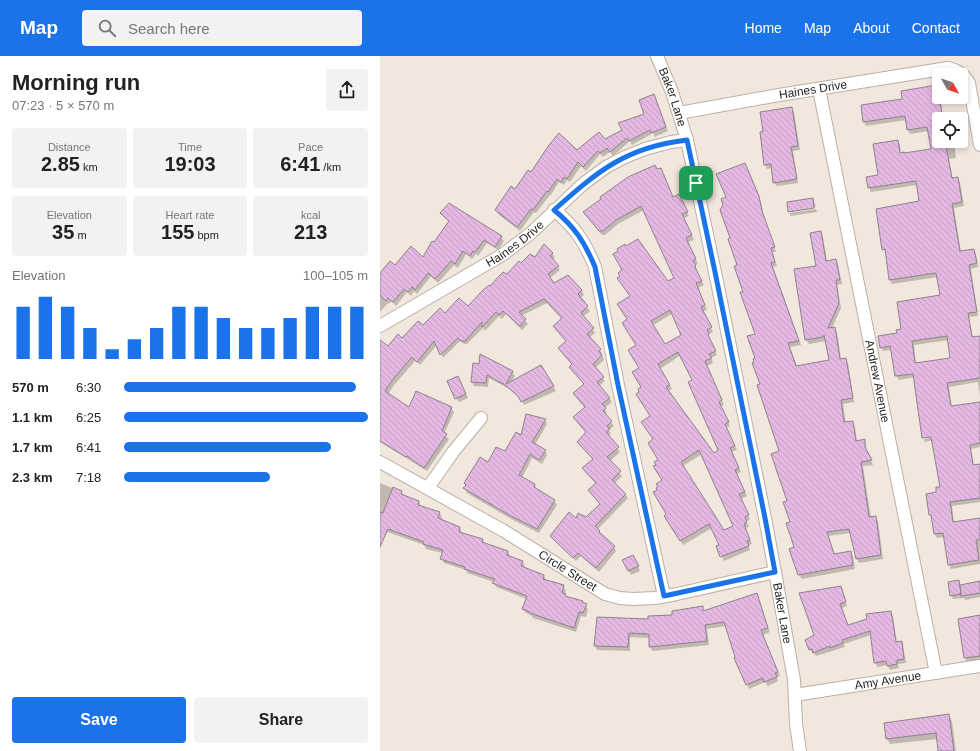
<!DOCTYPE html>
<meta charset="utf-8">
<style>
body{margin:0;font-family:Arial,sans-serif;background:#f2f2f2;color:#222;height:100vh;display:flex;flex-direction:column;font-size:15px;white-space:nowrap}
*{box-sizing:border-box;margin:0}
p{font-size:13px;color:#767676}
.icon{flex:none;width:22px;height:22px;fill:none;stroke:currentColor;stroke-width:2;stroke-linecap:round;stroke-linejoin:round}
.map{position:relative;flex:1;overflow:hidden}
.details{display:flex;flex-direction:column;background:#fff;width:380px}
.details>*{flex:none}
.needle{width:26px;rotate:130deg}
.tools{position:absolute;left:552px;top:12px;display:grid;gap:8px}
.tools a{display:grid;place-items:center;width:36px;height:36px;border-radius:4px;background:#fff;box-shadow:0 2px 6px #0003;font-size:20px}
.pin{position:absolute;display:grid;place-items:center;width:34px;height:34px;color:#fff;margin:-17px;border-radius:8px;box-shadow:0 2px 6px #0006}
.round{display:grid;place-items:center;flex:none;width:42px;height:42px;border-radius:4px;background:#f2f2f2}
.summary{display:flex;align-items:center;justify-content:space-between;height:68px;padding:0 12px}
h1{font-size:22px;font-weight:700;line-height:30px}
.metrics{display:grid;grid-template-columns:repeat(3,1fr);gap:6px;height:68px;padding:4px 12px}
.metrics div{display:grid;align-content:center;border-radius:4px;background:#f2f2f2;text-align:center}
.metrics b{font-size:20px;font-weight:700}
.metrics small{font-size:11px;font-weight:400}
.metrics p{font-size:11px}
.chart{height:112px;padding:8px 12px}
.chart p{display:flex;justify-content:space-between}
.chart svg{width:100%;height:72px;margin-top:4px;stroke:#1a73e8;stroke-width:6}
.primary-button{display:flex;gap:8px;margin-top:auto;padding:8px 12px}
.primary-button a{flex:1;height:46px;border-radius:4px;background:#1a73e8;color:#fff;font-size:16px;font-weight:700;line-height:46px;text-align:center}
.primary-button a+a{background:#f2f2f2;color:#222}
ul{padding:0 12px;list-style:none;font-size:13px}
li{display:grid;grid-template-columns:64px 48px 1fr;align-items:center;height:30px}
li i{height:10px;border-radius:5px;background:#1a73e8}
header{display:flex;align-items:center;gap:24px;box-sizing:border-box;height:56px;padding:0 20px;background:#1a73e8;color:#fff}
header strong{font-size:19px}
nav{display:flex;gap:22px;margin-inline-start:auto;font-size:14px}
.search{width:280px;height:36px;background:#f2f2f2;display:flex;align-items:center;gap:10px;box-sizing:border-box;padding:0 14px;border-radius:4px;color:#767676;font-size:15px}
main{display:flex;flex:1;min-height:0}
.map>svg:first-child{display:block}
.shadow{fill:#0003;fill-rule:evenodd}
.building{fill:url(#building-back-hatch);stroke:#8d838c;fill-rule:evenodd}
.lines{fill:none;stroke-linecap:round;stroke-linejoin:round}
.street-casing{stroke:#bab0a6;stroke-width:14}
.street{stroke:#fff;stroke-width:12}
.route-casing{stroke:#fff;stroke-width:8}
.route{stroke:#1a73e8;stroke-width:5}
.labels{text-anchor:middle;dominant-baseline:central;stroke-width:3.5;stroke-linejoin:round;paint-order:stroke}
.street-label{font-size:12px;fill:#231f1b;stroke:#f2e7dd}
</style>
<header>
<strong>Map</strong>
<div class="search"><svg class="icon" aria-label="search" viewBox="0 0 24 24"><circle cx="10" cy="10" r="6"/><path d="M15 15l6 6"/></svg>Search here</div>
<nav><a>Home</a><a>Map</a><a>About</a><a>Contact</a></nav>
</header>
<main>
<section class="details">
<div class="summary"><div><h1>Morning run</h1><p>07:23 · 5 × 570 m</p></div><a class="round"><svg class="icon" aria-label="share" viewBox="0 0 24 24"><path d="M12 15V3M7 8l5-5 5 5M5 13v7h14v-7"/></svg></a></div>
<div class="metrics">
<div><p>Distance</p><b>2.85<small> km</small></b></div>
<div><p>Time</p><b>19:03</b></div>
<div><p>Pace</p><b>6:41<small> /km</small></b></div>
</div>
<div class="metrics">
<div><p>Elevation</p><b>35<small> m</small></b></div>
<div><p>Heart rate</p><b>155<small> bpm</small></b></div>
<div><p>kcal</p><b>213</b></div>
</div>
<div class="chart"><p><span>Elevation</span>100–105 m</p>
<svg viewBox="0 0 160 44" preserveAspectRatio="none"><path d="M5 44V12M15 44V6M25 44V12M35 44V25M45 44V38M55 44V32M65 44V25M75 44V12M85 44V12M95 44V19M105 44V25M115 44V25M125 44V19M135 44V12M145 44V12M155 44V12"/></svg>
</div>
<ul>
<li><b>570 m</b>6:30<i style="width:95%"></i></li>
<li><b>1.1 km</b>6:25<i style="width:100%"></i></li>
<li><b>1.7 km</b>6:41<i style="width:85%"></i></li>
<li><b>2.3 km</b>7:18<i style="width:60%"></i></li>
</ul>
<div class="primary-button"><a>Save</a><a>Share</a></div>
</section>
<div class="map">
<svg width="600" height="695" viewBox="0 0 600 695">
<defs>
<pattern id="building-back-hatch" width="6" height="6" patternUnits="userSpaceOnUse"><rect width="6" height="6" fill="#e5b8e4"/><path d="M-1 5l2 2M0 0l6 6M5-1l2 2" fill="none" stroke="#c49ec3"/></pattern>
</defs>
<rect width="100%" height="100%" fill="#f2e7dd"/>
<path class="shadow" d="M556 30 559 34 563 60H567L569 63H559V85H574L576 102 569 103 573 123 577 122 580 126 584 150 574 152 581 196 594 194 596 198 598 211 591 213 598 260 589 261 593 282 600 281V340L598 326 569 331 572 351 600 347V391L591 393 594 410 600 409V446L572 450 574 467 600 463V508L571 513 569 509 564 481 557 482 555 478 553 463 550 458 557 437 561 431 553 384 545 386 544 383 556 381 535 321 519 324 516 320 511 294 503 295 501 291 561 240 558 221 512 228 510 224 507 197 503 193 540 146 537 129 491 136 489 132 487 122 499 120 518 85 520 89 521 98 552 94 549 75 530 78 528 74 527 64 486 70 484 66 524 44ZM569 284 572 303 536 308 534 289Z
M276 44 288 75 275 81 273 77 252 89 250 85 233 100 230 96 223 101 220 98 206 115 201 110 190 126 187 124 184 129 179 126 171 139H170L156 157 154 156 140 175 118 158 116 154 151 117 197 95 225 85 244 74 265 58Z
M411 52 414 56 420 94 413 95 418 127 397 130 394 127 392 112 387 113 385 109 384 76Z
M367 112 381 146 384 160 396 196H392L397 210 393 211 421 289 410 291 417 310 450 305 446 285 429 288 426 284 415 214 437 210 441 176 443 181 447 205 456 204 458 208 462 228 457 229 461 252 452 272H454L457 276 461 303H466L468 307 474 346 463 348 466 367 473 366 475 371 477 385 484 384 486 389 487 396 493 409 483 410 491 462 495 461 498 465 503 503 479 507 477 503 471 477 448 480 455 499 471 496 473 501 475 513 422 523 419 519 400 396 381 329 376 302V279L364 236 351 183 347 142Z
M281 113 293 142 301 143 309 160 304 162 314 184 308 186 318 208 315 209 317 215H316L324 229 318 232 327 254 323 255 333 276 328 279 330 283H329L337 299 331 302 333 307 327 310 344 349 340 350 350 370 346 372 357 394 352 396 361 416 356 418 367 440 361 443 370 464 366 465 369 471 365 472 372 488 368 489 370 494 344 505 337 491 340 490 332 472 303 489 285 460 287 458 278 434 283 425 277 409 279 404 271 360 262 332 257 289 248 264 251 241 244 214 287 227 295 222 264 154 238 168 225 179H222L204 157ZM293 257 303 279 284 289 272 270ZM301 299 313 324 339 395 333 398 288 335 292 333 280 313ZM322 398 354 470 344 476 303 410Z
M433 143 436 151 409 156 408 147Z
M436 153 437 156 411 160 409 157Z
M61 157 121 181 124 185 118 194 107 187 98 200 96 198 92 203 86 198 78 212 74 209 58 227 51 220 37 238 34 235 31 240 27 236 16 250 11 245 9 248 8 247 0 256V219L15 210 43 202 69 166Z
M164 189 173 198 175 202 172 204 180 214 170 222 174 228 188 220 202 235 204 239 200 242 210 255 203 261 215 277 209 282 220 293 224 304 215 312 225 325 219 330 232 346 225 352 227 357 225 359 234 370 229 374 231 378 228 380 240 396 230 405 242 420 234 428 245 438 248 442 217 474 234 491 236 495 219 516 201 500 196 505 174 484 171 480 197 463 207 462 221 449 209 435 216 428 206 416 213 404 198 386 206 377 197 365 205 352 196 341 204 328 192 315 190 311 193 309 179 292 187 286 174 270 182 263 167 247 141 260 148 268 142 274 126 258 122 263 119 260 105 275 103 272 87 288H84L80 285 63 302 57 289 40 309 35 305 15 328 8 338 29 353 71 352 74 356 64 378 69 383 47 415 0 386V292H8L65 259 88 252 110 232 141 209 155 202Z
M94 308 132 316 135 320 131 326 161 310 176 335 144 349 141 343 129 333 109 322 108 331 94 330 92 326Z
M80 325 88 342 79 346 76 342Z
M165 364 167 368 155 389 165 395 167 399 162 408 152 402 142 422 154 428 157 433 174 445 177 449 159 477 133 464 87 437 85 433 108 407 125 396 142 380Z
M0 427 22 436 24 440 39 446 41 450 59 456 62 461 61 464 80 472 82 477 103 484 105 488 128 495 130 501 142 505 145 510 144 512 164 519 166 525 183 530 186 535 184 539 186 541 202 546 208 553 206 561 201 560 196 576 153 562 152 560 146 557 143 553 147 543 116 531 114 527V526L87 517 86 514 64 507 61 502 63 497 46 493 44 489 2 474 0 464Z
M255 504 260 515 251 519 244 505Z
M578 525 581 530 600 527V541L585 544 584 542 573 543 571 539Z
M462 536 467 550 462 552 468 570 510 556 513 560 517 587 521 586 523 590 526 607 518 608 519 612 510 614 507 609 498 611 495 607 491 579 464 588 465 591 436 600 434 597H432L430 593 435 579Z
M376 538 390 576 383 579 400 620 397 621 398 625 388 630 385 626 369 633 346 570 327 573 329 589 273 595 270 591V582L250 581V595L217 594 215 590 269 564 294 560 322 551 324 555Z
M600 561V604L587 606 585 602Z
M569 659 572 665 576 695H559L558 683 510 688 507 683Z"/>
<path class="building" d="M557 29 563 63H559V85H560L562 91H566L572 122 578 121 582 146 572 148 580 195 594 193 597 207 589 209 597 256 588 257 592 281 600 280V322L567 327 571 350 600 346V387L590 389 593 409 600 408V442L570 446 573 466 600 462V484H596L599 504 568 509 563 477 554 478 551 459H549L546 438 556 436V431H560L551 381 542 382 533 318 515 320 510 290 500 292 498 280 517 277 516 274 521 273 517 246 560 239 556 217 509 224 505 193 502 194 496 153 539 145 536 125 488 132 486 121 498 119 493 88 518 84 520 97 524 96V97L551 93 547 71 527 74 525 60 483 66 481 49 522 43 521 35ZM567 280 570 302 535 307 532 285Z
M274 38 286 71 271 77 270 74 249 85 247 82 230 96 227 92 220 97 218 95 203 111 198 106 187 123 184 121 181 126 177 123 168 136 167 135 153 154 151 153 137 171 115 154 131 130 135 133 148 114 151 116 169 89 179 77 197 94 219 76 225 83 242 74 238 67 264 58 259 44Z
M412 51 418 90 411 91 417 123 393 127 391 108 384 109 380 76 383 75 380 56Z
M365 107 379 140 382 155 395 191 391 192 395 206 391 207 419 285 408 287 416 310 449 304 444 279 443 281 425 284 414 213 436 210 430 177 441 175 446 205 456 203 460 224H456L459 247 448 272 455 271 460 303 466 302 473 342 461 344 464 366 473 365 476 385 485 383V391L492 404 481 406 489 461 496 460 501 499 476 503 469 473 447 476 454 498 471 495 473 509 418 519 409 493 414 491 406 467 410 466 403 446 407 445 391 398 399 395 377 329 380 328 372 307 374 306 373 303 375 302 367 280 375 278 360 236H363L354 210 357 209 348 183 350 182 340 154 343 149 341 143 346 141 336 118Z
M275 109 277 113 281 112 293 141 299 138 308 156 302 158 312 179 306 182 316 203 313 205 316 210 315 211 322 225 316 227 325 249 321 251 332 271 327 274 329 278 328 279 336 295 329 298 332 302 325 305 342 344 339 346 349 366 345 368 355 390 350 392 359 412 355 414 365 436 359 438 369 459 365 461 367 466 364 468 370 484 367 485 369 490 340 501 336 490 339 489 329 468 300 485 284 460 286 458 273 436 277 434 276 432 278 431 276 428 282 424 273 410 276 409 274 406 278 404 268 387 273 383 261 366 270 360 256 338 259 336 258 333 261 331 252 316 259 312 248 294 256 289 242 267 247 263 237 248 250 240 237 222 240 220 238 217 242 214 233 198 238 195 237 193 245 188 246 190 258 183 288 225 294 222 261 150 236 164 223 175H219L203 156 221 143 220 141 248 121ZM290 254 301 279 285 288 271 265ZM298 296 312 324 308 326 338 394 334 397 286 331 290 329 278 308ZM319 394 353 470 344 474 301 406Z
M433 142 434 152 408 156 407 146Z
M69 147 122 180 115 191 104 184 95 196 93 195 90 200 83 195 75 208 71 205 55 223 48 217 35 234 32 231 28 236 24 233 13 246 8 242 6 245 0 239V217L10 205 15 209 31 190 43 201 52 185 54 186 69 165 60 157Z
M164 188 173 197 170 200 179 210 168 218 174 227 188 219 202 234 198 238 208 250 201 257 214 272 207 278 221 293 219 295 222 299 213 308 224 321 217 326 230 342 222 348 226 352 223 355 232 365 227 370 230 373 226 376 239 391 227 401 241 415 232 424 246 438 215 470 220 475 219 476 235 490 216 512 198 497 193 502 170 480 189 456 196 462 198 457 206 461 220 448 208 434 216 427 202 412 213 403 197 386 206 376 193 361 205 351 193 337 204 328 189 311 192 308 178 292 186 285 173 270 182 262 164 243 139 256 146 263 140 270 123 255 119 259 116 256 102 271V266L85 285H81L78 282 60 299 54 285 37 306 32 301 13 323 5 335 29 351 36 335 72 351 62 375 67 378 44 412 27 400 26 401 0 385V284L8 290 18 278 22 282 38 265 43 269 60 252 65 257 79 242 88 250 104 233 109 229 110 230 123 216 127 218 139 205 141 207 150 198 155 201Z
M100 298 133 315 126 328 161 309 174 330 141 346 138 340 125 329 107 319 106 327 91 326 93 307 99 308Z
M78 320 86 338 75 343 67 325Z
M146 358 166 363 152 386 166 394 159 404 150 398 139 419 155 428 154 431 175 444 157 473 129 459 83 432 86 429 84 427 100 401 108 406 116 391 125 395 136 376 141 379Z
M13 431 22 435 21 438 39 445 38 449 60 456 58 462 80 471 79 476 103 483 102 486 128 495 127 499 143 505 141 510 164 519 163 523 184 529 182 537 186 538 185 540 203 545 202 546 207 548 203 557 199 556 194 572 150 557V556L142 553 147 540 112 527 115 523 84 513 85 511 60 503 63 494 43 488 44 486 8 473 0 491V456L3 457Z
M253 499 259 510 248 515 242 504Z
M579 524 581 538 570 540 568 526Z
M600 525V537L581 540 580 529Z
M461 530 466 546 460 548 468 569 487 563 486 558 511 555 516 586 522 585 524 603 517 604V608L507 610 506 605 494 607 490 575 462 584 463 587 450 592V590L433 597 432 593 429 594 425 584 434 579 419 537Z
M377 537 388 572 381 574 398 616 395 617 397 621 384 626 383 622 366 629 354 602 355 601 344 566 325 569 327 585 269 591V578L249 577 248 591 214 590 217 561 268 563V560L292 559V555L323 550V555Z
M600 559V600L584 602 578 563Z
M569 658 574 695H558L556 677 506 683 504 667Z"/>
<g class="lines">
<g class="street-casing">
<g id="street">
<path id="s1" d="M277 0 292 36 307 84 335 216 385 462 395 516 414 624 416 668 420 695"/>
<path id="s2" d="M439 33 556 617"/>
<path id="s3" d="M299 57 399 39 568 12C578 14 584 18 589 27L600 89"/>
<path d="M174 154C195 171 205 186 215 211L238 329 284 540"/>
<path id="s4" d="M0 270 122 199 151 177 203 128 226 111 245 101 265 93 291 86 307 84"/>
<path id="s5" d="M0 406 124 475 225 538 240 542 253 543 275 542 297 538 395 516"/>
<path d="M48 432 73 396 101 362"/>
<path id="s6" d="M415 639 600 610"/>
</g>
</g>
<use href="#street" class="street"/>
</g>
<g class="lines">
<g class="route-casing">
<path id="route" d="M307 84 335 216 385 462 395 516 284 540 238 329 215 211C205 187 195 171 174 154 218 115 246 91 307 84Z"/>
</g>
<use href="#route" class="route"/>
</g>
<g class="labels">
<g class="street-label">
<text stroke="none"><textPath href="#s3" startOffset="136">Haines Drive</textPath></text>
<text stroke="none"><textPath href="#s1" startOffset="44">Baker Lane</textPath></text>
<text stroke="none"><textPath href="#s4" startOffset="158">Haines Drive</textPath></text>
<text stroke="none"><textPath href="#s2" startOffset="298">Andrew Avenue</textPath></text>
<text stroke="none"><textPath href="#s5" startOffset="217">Circle Street</textPath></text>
<text stroke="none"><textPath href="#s1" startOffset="572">Baker Lane</textPath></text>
<text stroke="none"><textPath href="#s6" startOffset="94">Amy Avenue</textPath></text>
</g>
</g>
</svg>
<div class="tools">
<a><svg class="needle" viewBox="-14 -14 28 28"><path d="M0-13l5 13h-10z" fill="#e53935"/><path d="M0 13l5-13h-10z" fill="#767676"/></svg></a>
<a><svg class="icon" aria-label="locate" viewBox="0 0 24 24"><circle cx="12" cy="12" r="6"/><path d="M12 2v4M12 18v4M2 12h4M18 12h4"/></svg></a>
</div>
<div class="pin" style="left:316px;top:127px;background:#1e9e55"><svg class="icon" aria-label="arrive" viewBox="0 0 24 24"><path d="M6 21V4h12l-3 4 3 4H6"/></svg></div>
</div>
</main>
